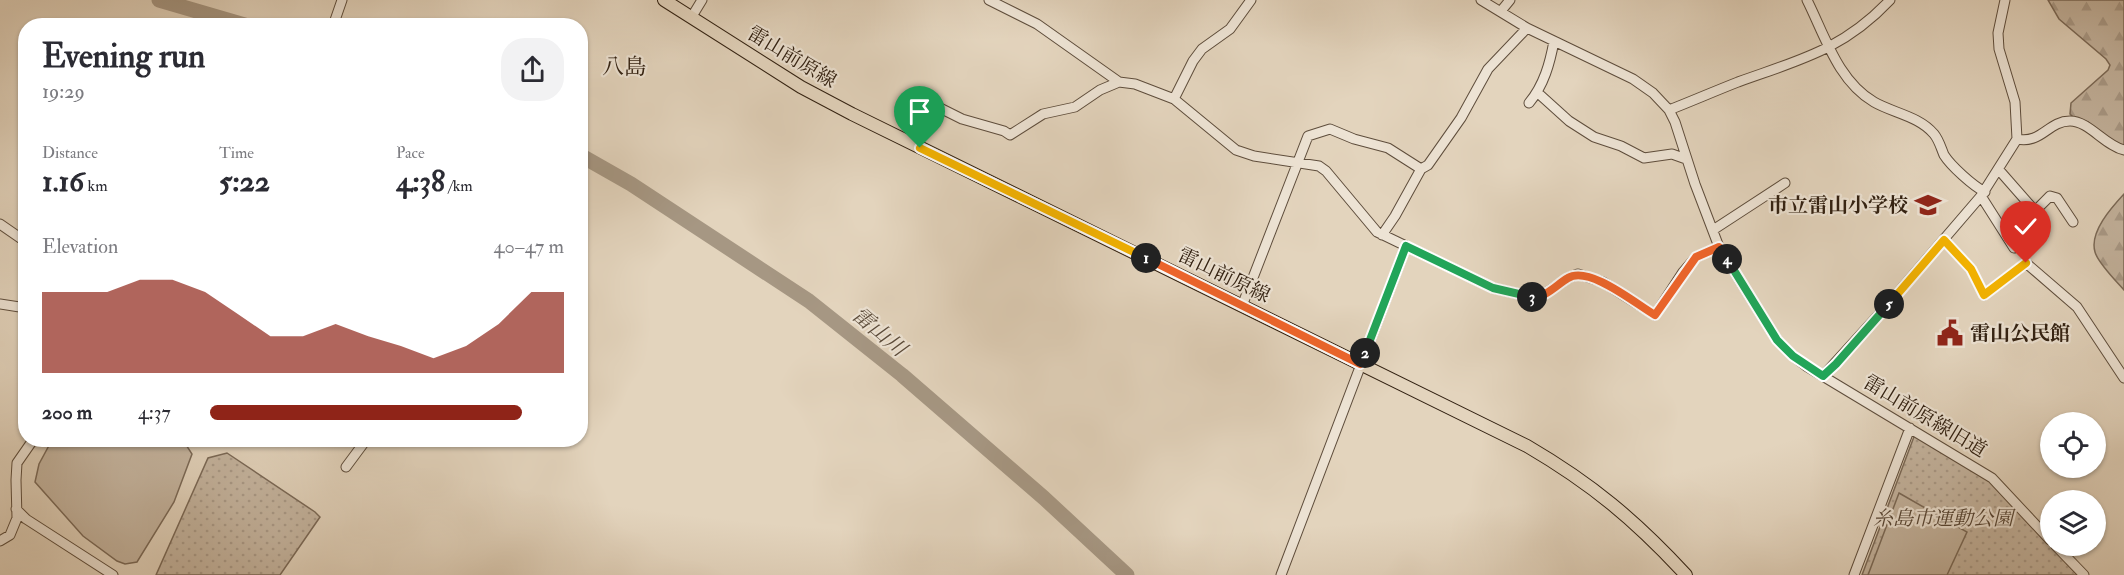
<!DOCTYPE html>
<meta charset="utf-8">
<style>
body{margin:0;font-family:"IM FELL Double Pica","Noto Serif JP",serif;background:#f2f2f3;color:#2b2b33;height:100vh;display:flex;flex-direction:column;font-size:22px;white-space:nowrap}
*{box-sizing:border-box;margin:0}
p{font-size:20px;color:#7c7c81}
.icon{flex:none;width:33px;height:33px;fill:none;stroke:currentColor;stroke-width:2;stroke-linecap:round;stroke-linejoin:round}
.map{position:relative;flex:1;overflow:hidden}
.drawer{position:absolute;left:18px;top:18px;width:570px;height:429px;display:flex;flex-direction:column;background:#fff;border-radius:24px;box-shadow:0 2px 4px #0004}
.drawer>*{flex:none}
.controls{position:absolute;left:2040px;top:412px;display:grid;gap:12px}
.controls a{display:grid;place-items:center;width:66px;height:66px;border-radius:50%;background:#fff;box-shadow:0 2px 4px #0004;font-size:30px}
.pin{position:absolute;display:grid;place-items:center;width:51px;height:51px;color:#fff;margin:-62px -26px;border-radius:50% 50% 50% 0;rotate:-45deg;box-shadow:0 0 6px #0007}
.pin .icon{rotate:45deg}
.km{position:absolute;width:30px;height:30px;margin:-15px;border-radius:50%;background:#222;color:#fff;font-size:16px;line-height:30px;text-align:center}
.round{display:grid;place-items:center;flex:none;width:63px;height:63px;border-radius:24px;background:#f2f2f3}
.head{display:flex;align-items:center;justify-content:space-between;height:102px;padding:0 24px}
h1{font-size:33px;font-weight:800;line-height:45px}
.stats{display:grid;grid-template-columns:repeat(3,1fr);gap:9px;height:102px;padding:6px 24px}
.stats div{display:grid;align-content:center}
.stats b{font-size:30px;font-weight:800}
.stats small{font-size:16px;font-weight:400}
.stats p{font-size:16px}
.chart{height:168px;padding:12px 24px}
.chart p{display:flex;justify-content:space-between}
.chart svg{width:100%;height:108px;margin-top:6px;fill:#8f2418;opacity:.7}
ul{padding:0 24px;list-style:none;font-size:20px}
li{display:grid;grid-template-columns:96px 72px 1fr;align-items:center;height:45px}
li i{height:15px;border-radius:8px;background:#8f2418}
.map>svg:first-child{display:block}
.forest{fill:url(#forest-firs);stroke:#7b6a58;stroke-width:1.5}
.park{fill:url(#park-dots);stroke:#7b6a58;stroke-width:1.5}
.garden{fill:#c5b5a0;stroke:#7b6a58;stroke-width:1.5}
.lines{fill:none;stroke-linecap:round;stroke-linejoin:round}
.river{stroke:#a69783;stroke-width:15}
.minor-casing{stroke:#5e4d3c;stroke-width:11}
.major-casing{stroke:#312011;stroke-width:14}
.minor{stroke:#ede3d4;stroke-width:9}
.major{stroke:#e3d4bd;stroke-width:12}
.split-1-casing{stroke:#fff;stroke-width:12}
.split-2-casing{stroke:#fff;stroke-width:12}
.split-3-casing{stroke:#fff;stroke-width:12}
.split-4-casing{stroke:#fff;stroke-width:12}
.split-5-casing{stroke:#fff;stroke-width:12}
.split-6-casing{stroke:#fff;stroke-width:12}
.split-1{stroke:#f5b400;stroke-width:8}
.split-2{stroke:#f0652b;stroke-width:8}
.split-3{stroke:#22a559;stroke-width:8}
.split-4{stroke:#f0652b;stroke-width:8}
.split-5{stroke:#22a559;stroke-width:8}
.split-6{stroke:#f5b400;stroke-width:8}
.labels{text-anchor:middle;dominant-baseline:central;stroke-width:4.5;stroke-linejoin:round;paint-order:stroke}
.street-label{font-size:20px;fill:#312011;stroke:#ede3d4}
.poi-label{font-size:20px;font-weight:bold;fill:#312011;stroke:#ede3d4;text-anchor:end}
.park-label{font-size:20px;font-style:italic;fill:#564535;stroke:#ede3d4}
.water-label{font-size:21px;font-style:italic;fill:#5a4a39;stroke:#ede3d4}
.quarter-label{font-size:22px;fill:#312011;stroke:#ede3d4}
</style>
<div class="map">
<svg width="2124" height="575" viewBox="0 0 2124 575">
<defs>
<pattern id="forest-firs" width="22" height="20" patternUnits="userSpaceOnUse" patternTransform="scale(1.5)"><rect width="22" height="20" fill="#c5b5a0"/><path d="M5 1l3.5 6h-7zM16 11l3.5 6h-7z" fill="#aa9b89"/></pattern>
<pattern id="park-dots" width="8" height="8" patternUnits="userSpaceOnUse" patternTransform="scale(1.5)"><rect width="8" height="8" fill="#c5b5a0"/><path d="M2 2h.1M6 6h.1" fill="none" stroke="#aa9b89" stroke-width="1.8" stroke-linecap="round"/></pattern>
</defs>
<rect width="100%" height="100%" fill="#e3d4bd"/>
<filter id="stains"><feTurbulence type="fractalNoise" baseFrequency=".00333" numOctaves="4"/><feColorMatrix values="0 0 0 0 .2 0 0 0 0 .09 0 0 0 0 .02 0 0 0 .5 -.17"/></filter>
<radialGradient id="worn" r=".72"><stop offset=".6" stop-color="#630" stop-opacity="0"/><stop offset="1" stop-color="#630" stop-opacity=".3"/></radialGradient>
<path class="forest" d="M2048 0H2124V146L2106 137 2088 122 2074 118 2070 114 2071 103 2108 70 2110 65 2106 59 2059 19Z
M2124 194V290C2116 281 2098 263 2095 252 2089 232 2112 207 2124 194Z"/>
<path class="park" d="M1915 434 1991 481 2050 543V546H2053L2081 575H1862Z
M227 453 315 512 320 517 280 575H156L208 458Z"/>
<path class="garden" d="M52 440H183L192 454 174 502 137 562 125 564 117 561 83 536 35 482 39 464Z
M1899 493 1967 532 1947 575H1868Z"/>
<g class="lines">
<path class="river" d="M159 0 248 26
M580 155 631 184 809 301 902 375 1044 498 1127 575"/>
<g class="minor-casing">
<path id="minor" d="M989 0 1037 24 1119 82
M1481 0 1527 28 1633 79 1653 93 1669 110 1675 122 1695 184 1719 247 1777 340 1793 356 1806 366 1992 478 2050 540
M1807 0C1825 36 1838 81 1874 102 1893 113 1919 116 1934 134 1939 140 1941 148 1944 155 1951 166 1973 186 1985 192
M1501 11 1510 0
M691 18 702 0
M333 26 342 0
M1538 93 1569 121 1594 137 1621 146 1644 158 1672 154 1686 159
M1174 99 1193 61 1202 49 1230 29 1251 0
M926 101 962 119 1004 131 1010 135 1043 114 1075 107 1100 90 1119 82 1135 84 1174 99 1236 150 1254 156 1319 166 1326 171 1377 232 1493 288 1527 296H1541L1570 277 1578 274 1603 282 1655 315 1683 272 1696 257 1719 247
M1529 103C1544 85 1550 63 1554 41
M1669 110C1692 101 1715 91 1738 82 1799 60 1843 50 1890 0
M2017 139C2042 144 2048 121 2070 121 2089 121 2104 145 2124 150
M1999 170 2035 211 2050 196 2057 198 2073 222
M1981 196 2014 248
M0 224 26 242
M1713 230 1785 183
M1382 235 1395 216 1421 169
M1944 240 1971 269 1984 295 2026 263 2077 307 2124 378
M0 304 26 308
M1242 306 1308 136 1330 129 1354 139 1388 148 1421 169 1428 165 1461 118 1488 69 1527 28
M1823 376 1884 309 1981 196 2017 139 2015 102 1999 49 1998 33 2005 0
M346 467 366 440
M16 509 26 519 113 575
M0 541 10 535 17 518 16 480 17 463 33 440
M2056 546 2084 575
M1281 575 1406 246
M1854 575 1910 428"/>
</g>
<g class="major-casing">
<path id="major" d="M664 0 801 87 852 114 1527 446C1592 484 1635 520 1686 575"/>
</g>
<use href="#minor" class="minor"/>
<use href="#major" class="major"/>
</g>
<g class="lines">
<g class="split-1-casing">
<path id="split-1" d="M920 148 1146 258"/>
</g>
<g class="split-2-casing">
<path id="split-2" d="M1146 258 1360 364 1365 353"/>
</g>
<g class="split-3-casing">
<path id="split-3" d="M1365 353 1406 246 1493 288 1532 297"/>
</g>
<g class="split-4-casing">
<path id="split-4" d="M1532 297C1547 297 1556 285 1568 278 1589 265 1636 304 1655 315L1696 257 1719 247 1727 259"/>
</g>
<g class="split-5-casing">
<path id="split-5" d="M1727 259 1777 340 1793 356 1823 376 1836 364 1889 304"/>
</g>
<g class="split-6-casing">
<path id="split-6" d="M1889 304 1944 240 1971 269 1984 295 2026 263"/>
</g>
<use href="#split-1" class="split-1"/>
<use href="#split-2" class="split-2"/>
<use href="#split-3" class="split-3"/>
<use href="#split-4" class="split-4"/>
<use href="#split-5" class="split-5"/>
<use href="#split-6" class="split-6"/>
</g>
<defs>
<g id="school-bare" transform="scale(2.07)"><path d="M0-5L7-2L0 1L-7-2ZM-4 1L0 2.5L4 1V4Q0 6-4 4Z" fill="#8f2418" stroke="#ede3d4" stroke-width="2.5" paint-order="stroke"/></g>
<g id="civic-bare" transform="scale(2.07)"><path d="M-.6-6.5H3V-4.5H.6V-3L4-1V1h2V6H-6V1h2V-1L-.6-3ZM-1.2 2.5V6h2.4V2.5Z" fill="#8f2418" stroke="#ede3d4" stroke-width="2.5" paint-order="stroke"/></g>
</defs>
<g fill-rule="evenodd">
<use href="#school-bare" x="1928" y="205"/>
<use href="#civic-bare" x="1950" y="333"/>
</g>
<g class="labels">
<g class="street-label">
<text transform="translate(792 57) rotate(31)">雷山前原線</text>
<text transform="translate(1224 275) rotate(26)">雷山前原線</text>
<text transform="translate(1925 416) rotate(31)">雷山前原線旧道</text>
</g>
<g class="poi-label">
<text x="1908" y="205">市立雷山小学校</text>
<text x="1970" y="333" text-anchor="start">雷山公民館</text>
</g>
<g class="park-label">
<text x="1943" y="518">糸島市運動公園</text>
</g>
<g class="water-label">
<text transform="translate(879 332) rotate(40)">雷山川</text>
</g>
<g class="quarter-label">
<text x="624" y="67">八島</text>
</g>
</g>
<rect width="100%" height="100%" filter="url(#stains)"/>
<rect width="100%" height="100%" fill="url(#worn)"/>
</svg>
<div class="controls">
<a><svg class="icon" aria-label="locate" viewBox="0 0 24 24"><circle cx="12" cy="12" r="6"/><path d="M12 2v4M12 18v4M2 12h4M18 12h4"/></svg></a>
<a><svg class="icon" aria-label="layers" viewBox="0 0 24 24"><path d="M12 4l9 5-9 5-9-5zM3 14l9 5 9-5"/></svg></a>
</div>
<div class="pin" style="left:920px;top:148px;background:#1e9e55"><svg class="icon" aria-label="arrive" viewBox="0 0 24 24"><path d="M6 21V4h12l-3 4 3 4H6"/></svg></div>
<div class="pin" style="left:2026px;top:263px;background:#d93025"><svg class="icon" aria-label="check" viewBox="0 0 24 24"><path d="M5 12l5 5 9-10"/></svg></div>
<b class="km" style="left:1146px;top:258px">1</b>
<b class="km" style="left:1365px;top:353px">2</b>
<b class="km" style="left:1532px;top:297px">3</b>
<b class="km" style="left:1727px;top:259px">4</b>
<b class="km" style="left:1889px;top:304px">5</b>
<section class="drawer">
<div class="head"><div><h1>Evening run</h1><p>19:29</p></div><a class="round"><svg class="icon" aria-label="share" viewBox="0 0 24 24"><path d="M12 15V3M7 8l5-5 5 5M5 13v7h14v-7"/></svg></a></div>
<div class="stats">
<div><p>Distance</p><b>1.16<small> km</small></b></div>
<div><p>Time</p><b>5:22</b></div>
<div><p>Pace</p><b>4:38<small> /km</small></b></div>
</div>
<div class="chart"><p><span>Elevation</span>40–47 m</p>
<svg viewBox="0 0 160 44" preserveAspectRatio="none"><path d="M0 44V11L10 11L20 11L30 6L40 6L50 11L60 20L70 29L80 29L90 24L100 29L110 33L120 38L130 33L140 24L150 11L160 11V44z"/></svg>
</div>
<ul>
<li><b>200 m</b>4:37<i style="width:88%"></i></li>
</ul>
</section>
</div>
